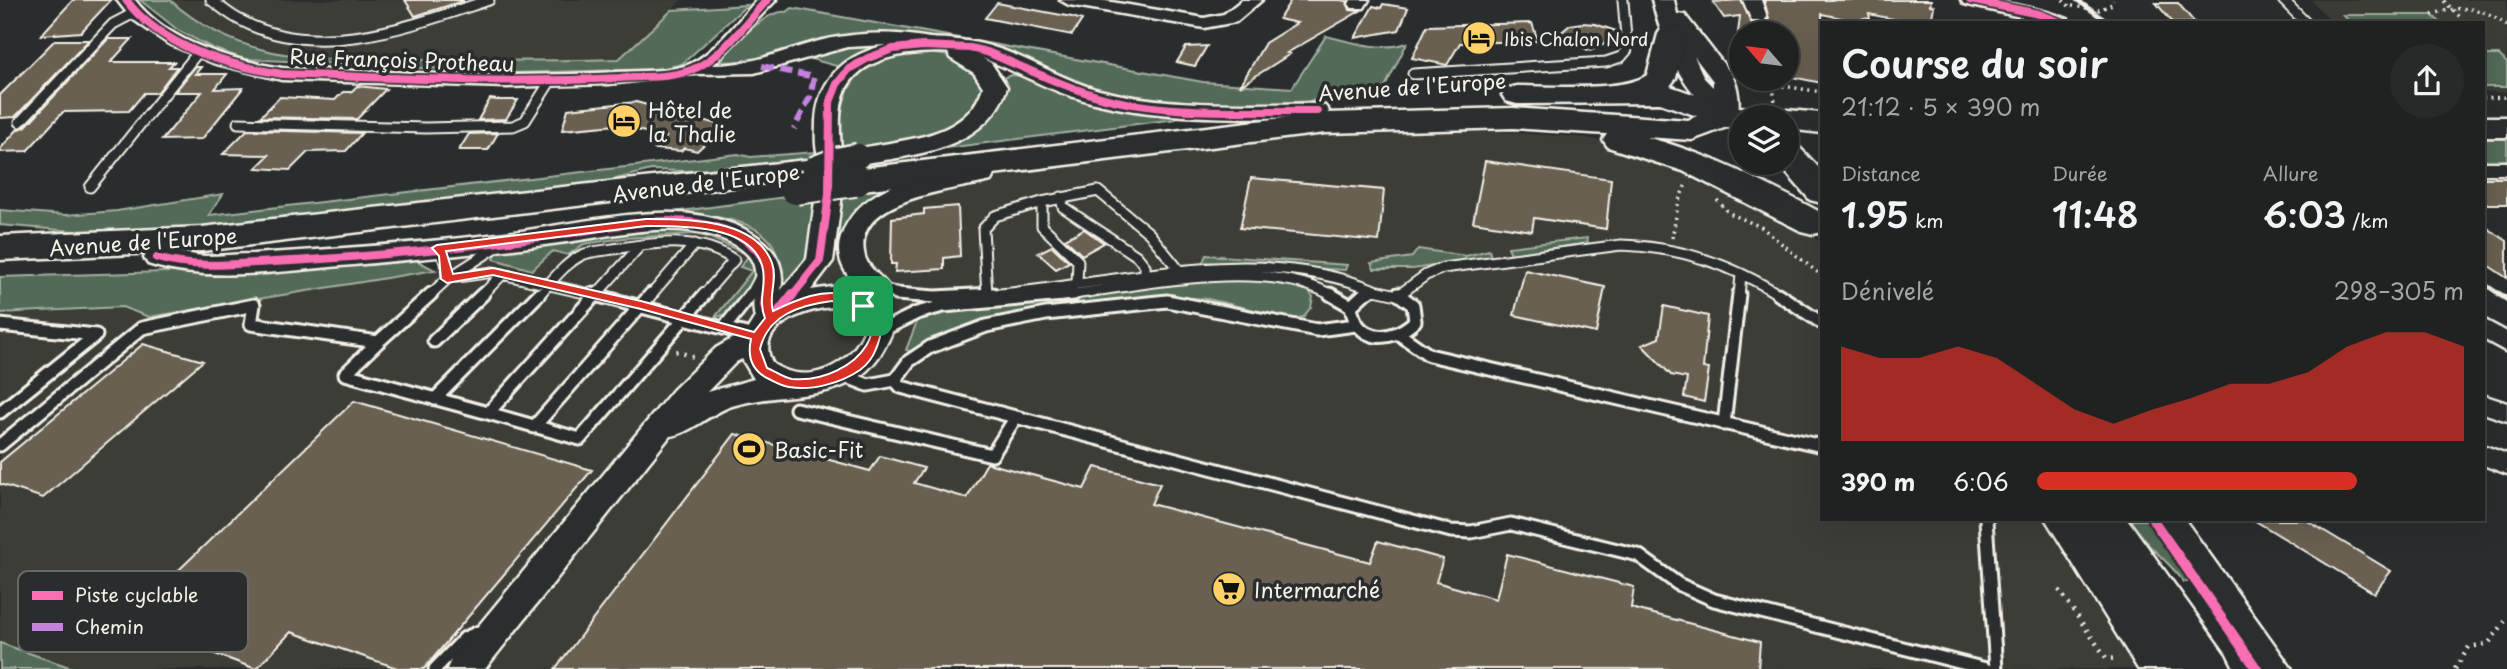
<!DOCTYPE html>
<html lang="fr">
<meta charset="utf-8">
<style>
body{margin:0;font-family:"Playpen Sans",sans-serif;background:#282a2a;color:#f1f3f6;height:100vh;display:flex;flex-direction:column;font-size:26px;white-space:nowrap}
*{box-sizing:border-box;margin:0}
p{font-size:23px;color:#a2a4a5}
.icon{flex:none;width:38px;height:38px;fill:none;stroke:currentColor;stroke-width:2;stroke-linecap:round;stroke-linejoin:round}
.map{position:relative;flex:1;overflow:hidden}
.sheet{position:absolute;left:1820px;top:21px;width:665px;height:500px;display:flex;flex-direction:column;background:#202222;border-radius:0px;box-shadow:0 7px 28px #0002,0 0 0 2px #3d3f40}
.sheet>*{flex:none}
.needle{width:46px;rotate:298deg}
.tools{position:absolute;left:1729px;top:21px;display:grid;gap:14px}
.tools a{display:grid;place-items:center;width:70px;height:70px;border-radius:50%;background:#202222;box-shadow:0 7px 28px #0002,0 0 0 2px #3d3f40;font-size:35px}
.pin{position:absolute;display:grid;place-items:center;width:60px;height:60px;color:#fff;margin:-30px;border-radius:14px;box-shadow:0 4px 10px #0006}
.round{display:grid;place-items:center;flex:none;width:74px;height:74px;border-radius:37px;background:#282a2a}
.summary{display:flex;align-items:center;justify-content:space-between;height:119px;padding:0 21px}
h1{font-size:38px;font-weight:600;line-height:52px}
.metrics{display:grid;grid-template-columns:repeat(3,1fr);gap:10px;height:119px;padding:7px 21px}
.metrics div{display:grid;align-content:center}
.metrics b{font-size:35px;font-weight:600}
.metrics small{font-size:19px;font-weight:400}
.metrics p{font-size:19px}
.chart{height:196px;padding:14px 21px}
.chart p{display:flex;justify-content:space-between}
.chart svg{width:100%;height:126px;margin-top:7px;fill:#d93025;opacity:.7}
ul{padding:0 21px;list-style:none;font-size:23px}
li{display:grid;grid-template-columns:112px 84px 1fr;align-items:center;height:52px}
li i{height:18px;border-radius:9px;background:#d93025}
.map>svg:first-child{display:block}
.built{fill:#3d3d38}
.green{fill:#526b58;stroke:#a3aea0;stroke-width:2}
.building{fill:#696151;stroke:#f4f1e8;stroke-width:2}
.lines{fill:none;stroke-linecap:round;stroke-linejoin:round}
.service-far1-casing{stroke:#f4f1e8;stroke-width:13}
.service-casing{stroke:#f4f1e8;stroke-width:17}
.minor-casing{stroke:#f4f1e8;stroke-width:5}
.tertiary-casing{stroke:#f4f1e8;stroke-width:5}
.primary-casing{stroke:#f4f1e8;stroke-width:5}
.path-far1{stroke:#f4f1e8;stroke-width:3.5;stroke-dasharray:2 4.5;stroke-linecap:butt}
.path{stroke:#f4f1e8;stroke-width:4.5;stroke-dasharray:2 6;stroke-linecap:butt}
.service-far1{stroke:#2a2d2e;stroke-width:9}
.service{stroke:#2a2d2e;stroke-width:11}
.minor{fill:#2a2d2e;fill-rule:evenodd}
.tertiary{fill:#2a2d2e;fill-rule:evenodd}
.primary{fill:#2a2d2e;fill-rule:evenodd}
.rail-far1{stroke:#f4f1e8;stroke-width:4.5}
.rail{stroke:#f4f1e8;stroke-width:6}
.tertiary-bridge-casing{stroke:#f4f1e8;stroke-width:29;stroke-linecap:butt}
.primary-bridge-casing{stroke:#f4f1e8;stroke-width:36;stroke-linecap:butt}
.tertiary-bridge{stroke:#2a2d2e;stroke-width:24}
.primary-bridge{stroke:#2a2d2e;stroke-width:32}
.quiet{stroke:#c483df;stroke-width:6;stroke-dasharray:12 6;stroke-linecap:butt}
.cycleway-far1-casing{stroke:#2a2d2e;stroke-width:11}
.cycleway-casing{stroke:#2a2d2e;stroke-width:14}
.cycleway-far1{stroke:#f96db3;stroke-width:8}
.cycleway{stroke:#f96db3;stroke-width:10}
.route{fill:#d93025;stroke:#fff;stroke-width:2;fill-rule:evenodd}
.labels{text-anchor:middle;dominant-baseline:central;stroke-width:7;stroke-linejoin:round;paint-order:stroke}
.far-poi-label{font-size:18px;fill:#f4f1e8;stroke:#2a2d2e;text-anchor:start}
.street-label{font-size:21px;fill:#f4f1e8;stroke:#2a2d2e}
.poi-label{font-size:21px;fill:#f4f1e8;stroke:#2a2d2e;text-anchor:start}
.key{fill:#2a2d2e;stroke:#676866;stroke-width:2}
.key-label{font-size:19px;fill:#f4f1e8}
</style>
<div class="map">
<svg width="2507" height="669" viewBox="0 0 2507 669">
<rect width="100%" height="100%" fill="#2a2d2e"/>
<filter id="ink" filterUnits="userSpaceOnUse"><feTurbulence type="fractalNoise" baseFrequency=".0143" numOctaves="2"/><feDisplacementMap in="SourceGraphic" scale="14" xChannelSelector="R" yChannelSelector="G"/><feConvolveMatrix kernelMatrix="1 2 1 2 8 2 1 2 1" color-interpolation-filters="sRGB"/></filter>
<g filter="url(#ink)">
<path class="built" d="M170 0H682L619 59 537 63 372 60 274 52 218 33 189 17Z
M2311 0H2507V92H2483V23H2333Z
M1347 132H1501L1587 138 1655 154 1781 213 1822 244V520H2055L2095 602 2136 669H75L0 643V313L122 307 149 317 435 270 454 250 666 213 915 181 1056 169Z"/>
<path class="green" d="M140 0H170C199 26 235 44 273 52 316 61 363 60 406 60 477 61 548 61 619 59L672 10 747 5 682 64 660 69 515 73 245 59 214 49 179 31Z
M792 8 1203 82 1292 88 1326 36C1352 42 1381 52 1407 43L1383 91 1369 96 1251 106 1152 102 1088 89 999 51 882 35 749 61 724 62 721 60C735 44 766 9 787 12Z
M2343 15H2432L2441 23H2351Z
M878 44 875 49 840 67 807 58C829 47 853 46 878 44Z
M915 52C949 54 963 56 985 82L977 111 937 135 898 145 838 152C840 92 848 61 915 52Z
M2483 55H2499L2507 63V87H2483Z
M1012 75 1028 76 1177 114 1176 119 914 152 950 139 1005 77Z
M2483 139H2507V162H2483Z
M815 152V159L687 171 651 170 585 187 238 228 97 233 0 225V210L65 215 117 211 223 194 209 215 738 154 750 157Z
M915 181 890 192 844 254 839 255 838 191Z
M816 193 806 269 783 290C780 278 780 264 776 252 765 216 697 214 666 213Z
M657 226C685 228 704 229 730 240 734 242 742 244 745 247 768 270 744 314 715 317L752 271 740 267 749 255 708 237 694 234 624 238 584 244 568 255 553 251 532 270 494 259 497 251Z
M1587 238 1588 243 1511 254 1508 247Z
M1418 249 1466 256 1489 250 1491 257 1413 269H1374L1371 263 1412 257Z
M1206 255 1347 265 1345 270 1203 262Z
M412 258 435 270 149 317 122 307 0 313V277L199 271Z
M1232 279 1278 280 1307 288 1313 297 1311 307 1303 317 1292 319 1208 299 1159 296 1014 314 956 330 912 352 906 350 918 319 927 314 1203 280Z
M2126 520H2147L2192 582H2184C2167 559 2143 543 2126 520Z
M0 643 75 669H0Z"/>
<path class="building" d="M73 0H111L81 32 41 35Z
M405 0H463V1L415 16Z
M1291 0H1340L1347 1 1350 10 1360 11 1287 53 1290 54 1240 86 1265 43 1297 23 1279 19Z
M1741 0 1752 24H1764L1769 19 1764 0H1931L1930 5 1934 6 1931 23H1912L1869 14 1870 19 1863 18 1860 22 1822 14V83L1787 76V33H1738L1740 16 1724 18 1713 2Z
M997 3 1072 17 1082 20 1072 35 985 18Z
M2156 3H2178L2195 23H2173Z
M1383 4 1408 8 1399 30 1355 38 1373 6 1381 8Z
M1532 23 1538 41 1460 43 1447 65 1412 58 1427 26Z
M1582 23 1595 24 1619 32V37L1590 51 1557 36 1570 25Z
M108 39H132L111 62H174L169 67H177L157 93H144L129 111 63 112 27 151 0 152V149L18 129 25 127Z
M55 40H89L15 117 0 118V95Z
M1207 46 1195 66 1177 62 1186 47Z
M195 67H201L195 74H227L215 89 243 88 202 139 162 140 202 92H175Z
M357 86 386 89 357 119 260 117 280 97 335 100 343 92H351Z
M490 99 497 100H518L506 119 478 120Z
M636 102 688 116 724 126 697 151 684 148 681 151 655 149 666 137 616 125 562 130 568 109Z
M247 130 362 133 346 151 308 152 290 170 256 168 269 155 223 154Z
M498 133 488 150H459L469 134Z
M1485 161 1611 179 1606 229 1534 218 1532 231 1473 222Z
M1251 178 1384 190 1379 241 1240 228Z
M2483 178H2507V204H2483Z
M958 206 960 256 944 258V269L895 272 896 264H891L892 218 924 214V209Z
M2483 225 2507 241V278L2483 262Z
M1084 229 1104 243 1082 255 1065 239Z
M1052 246 1069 262 1056 269 1038 253Z
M1525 270 1605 287 1596 333 1514 315Z
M1664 306 1708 316 1703 368 1709 369 1704 402 1684 397 1687 378 1671 375 1642 345 1659 338Z
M143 344 203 361 43 498 0 484V462Z
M354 401 592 470 424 669H400L291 632 256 669 126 621Z
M735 434 870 471 880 456 924 468 914 483 967 498 987 463 1084 489 1095 467 1160 484 1151 504 1370 562 1378 541 1443 559 1436 582 1496 599 1507 554 1634 587 1631 608 1760 642 1758 669H555Z
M2254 520H2306L2391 571 2374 593Z"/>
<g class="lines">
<g class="service-far1-casing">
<path id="service-far1" d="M211 0C221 7 231 16 242 21 319 62 413 25 489 0
M2283 0 2306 23
M1413 74 1606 62 1621 57 1627 50 1623 0
M20 122 113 24 134 13
M238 123 426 128 513 126 525 121 551 80
M90 187 199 51
M1061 197 1063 207 1137 256 1145 266V274
M1042 202V226L1078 261 1077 283
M437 248 446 262 447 279
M457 277 493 272 598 296
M875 287 912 296
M987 294 983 229 995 216 1042 202 1098 191 1149 233 1179 270
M1400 294 1426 275 1443 268 1621 245C1679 247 1732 264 1781 296
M429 296 447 279 503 243
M481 296 503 274
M538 296C551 282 565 263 582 255 591 251 603 251 613 249 654 243 699 235 734 260L703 296
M595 296 639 247
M650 296 695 244
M750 296 760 277
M969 296C1105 290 1243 238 1375 290
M1061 296C1136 286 1267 256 1333 296
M1362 296 1375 290 1402 296
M1739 296 1741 275"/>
</g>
<g class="service-casing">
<path id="service" d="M591 294 754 336
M896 294 935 297 993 294
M1330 294 1351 306
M1364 294 1351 306C1356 343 1391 344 1415 321L1413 305 1398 294
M1778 294 1822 323
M0 325 96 335 0 412
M1356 325 1317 330 1167 301 1046 314 986 326 930 347 909 361 895 380 901 387 1451 531 1471 532 1511 524 1638 555 1678 584 1714 600 1986 669
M724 328 751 294
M878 332 917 313 943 306 1074 294
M1399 334 1429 355 1822 446
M434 341 483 294
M345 374 488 413 596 294
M345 374 378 342
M842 375 868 385 895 380
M435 399 539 294
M796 409 992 455 1016 417
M488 413 580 439 705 294
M1724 424 1739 294
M534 427 651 294
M0 445 142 328 254 305 251 324 378 342 431 294
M1986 520 1996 669
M435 669 465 638 488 628"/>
</g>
<g class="minor-casing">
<path id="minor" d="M117 0H135C168 43 231 60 282 68 394 72 506 79 618 72 638 71 675 72 692 63 717 50 738 20 757 0H776L713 65C754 65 781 51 819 41 858 31 904 31 943 41L946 45 937 50 886 45 847 47 754 73 695 74 609 84 506 87 282 80 213 63 167 43 131 18Z
M1060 0H1100L1204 18 1224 14 1242 0H1262L1236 22 1204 28 1069 5Z
M1351 0H1369L1364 8H1352L1349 4Z
M1743 0H1761L1767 17 1764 21H1752Z
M1961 0C1999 0 2033 6 2068 19L2071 23H2046L1964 4Z
M2483 162H2507V174H2483Z
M2483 319 2507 332V352L2483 339Z
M2483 395 2507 403V421L2483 413Z
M2483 445 2507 454V474L2483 465Z
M2158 520H2185L2292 669H2262Z"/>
</g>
<g class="tertiary-casing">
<path id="tertiary" d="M1652 0H1674L1677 14 1685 15 1732 75C1738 85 1742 110 1735 120 1719 124 1714 115 1703 104 1675 75 1662 39 1652 0ZM1694 56 1713 81V87L1704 78Z
M927 38C951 39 973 40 996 48 1031 59 1063 80 1099 90 1170 108 1245 103 1317 104L1325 106 1329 111 1325 116 1317 118C1237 117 1154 122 1077 98 1044 88 1014 70 982 58L991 63 1007 87C988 149 913 156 858 164L849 161 846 156 849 151C896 138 966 143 983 87L974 73 950 58 948 52C914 52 866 54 847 87 837 106 840 132 841 153L838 158 829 161 820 158C814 149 816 133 816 121 820 57 874 44 927 38Z
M982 167 991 169 994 175 991 181C956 190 849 197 865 257 869 270 882 276 889 287L878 305 892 332C859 412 798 386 732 406 712 412 688 435 670 436L485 669H447L452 658 673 390 716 348 747 330 755 317C749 297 763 274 749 256 737 242 714 235 696 232 655 224 601 238 559 243 491 253 422 258 353 265 289 270 209 284 148 264L144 258 148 252C165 247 187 255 205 256 221 256 237 254 253 254 337 249 423 243 507 233 561 226 645 206 697 215 736 221 790 241 781 290L807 259 816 194 820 188 829 186 838 188 842 194 833 261 811 290 832 287 857 293 860 289C843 273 833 255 843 232 864 181 933 173 982 167ZM832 307C848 309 860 315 864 332 848 368 807 386 773 364 752 327 806 309 832 307ZM742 359 754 379 707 392 736 362Z"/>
</g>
<g class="primary-casing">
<path id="primary" d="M1672 25 1682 28 1686 34 1676 78 1670 86 1727 106 1772 110 1775 115 1787 110 1822 113V133L1787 129V117H1741V129L1727 127 1692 140 1646 137C1708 153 1765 183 1822 213V232L1813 234 1801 231 1683 171 1608 147 1603 140 1607 134 1513 128 1325 133 855 191 843 187 839 180 843 173 855 169 1325 113 1513 108 1688 120 1697 116 1660 103 1517 104 1506 101 1502 95 1506 89 1517 86C1547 86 1624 92 1647 75L1658 34 1662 28Z
M2483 117H2507V137H2483Z
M1787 143 1798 146 1822 171V203L1810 200 1778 163H1787Z
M806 160 817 163 822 170 817 177 202 251 0 260V236L202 227Z
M2046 520H2128L2225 655 2232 669H2138Z"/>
</g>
<path class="path-far1" d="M2063 0 2071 8
M2444 1 2460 17
M2072 6 2099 10 2112 4 2113 0
M2432 15C2460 4 2483 7 2507 25
M1744 80 1822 92
M1773 86 1775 103
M2483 98 2507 97
M1717 200 1729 213 1761 227 1822 276
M1672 238 1679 200 1687 182"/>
<path class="path" d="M676 351 694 357
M2059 590 2107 659 2119 658
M2455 669 2469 647 2488 644 2507 619"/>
<use href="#service-far1" class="service-far1"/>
<use href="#service" class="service"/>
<use href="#minor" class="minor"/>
<use href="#tertiary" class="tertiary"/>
<use href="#primary" class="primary"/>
<path class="rail-far1" d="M2077 0 2109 23
M2483 283 2502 296"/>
<path class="rail" d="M2499 294 2507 299"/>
<g class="tertiary-bridge-casing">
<path id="tertiary-bridge" d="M814 169 837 160 858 156"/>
</g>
<g class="primary-bridge-casing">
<path id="primary-bridge" d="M796 188 855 180"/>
</g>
<use href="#tertiary-bridge" class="tertiary-bridge"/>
<use href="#primary-bridge" class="primary-bridge"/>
<path class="quiet" d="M762 66 814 77 810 97 794 129"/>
<g class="cycleway-far1-casing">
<path id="cycleway-far1" d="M126 0C161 47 226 65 282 74 394 78 507 84 619 78 644 76 675 79 698 67 726 52 746 23 767 0
M1970 0 2039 14 2062 23
M157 258C194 269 235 264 273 262 370 257 468 247 564 234 606 228 654 216 697 223 739 230 775 248 767 296
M792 296 820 261 829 194 830 102 837 84 849 69 868 58 893 49 923 46 970 48 987 52C1023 67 1059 85 1097 96 1166 116 1245 110 1317 111"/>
</g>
<g class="cycleway-casing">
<path id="cycleway" d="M767 294 765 305 770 319
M777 314 793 294
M2153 520 2257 669"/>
</g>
<use href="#cycleway-far1" class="cycleway-far1"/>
<use href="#cycleway" class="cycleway"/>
</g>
</g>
<path class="route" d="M646 219C684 219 756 218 772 263 778 280 768 296 773 311 796 300 824 287 850 296 878 306 888 321 876 349 873 357 868 364 860 370 841 383 812 391 789 387 782 386 775 382 769 379 752 371 747 357 751 339L641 309 493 275 447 283 441 279 439 256 432 248 437 245ZM646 226C680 226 749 224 762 265 768 284 757 298 765 318L754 332 641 301 493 268 453 274 446 251ZM832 301C911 309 858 385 792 379 784 378 775 371 767 368L760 349C768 315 800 305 832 301Z"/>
<defs>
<g id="hotel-disc" transform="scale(1.75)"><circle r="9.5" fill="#ffd166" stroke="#2a2d2e"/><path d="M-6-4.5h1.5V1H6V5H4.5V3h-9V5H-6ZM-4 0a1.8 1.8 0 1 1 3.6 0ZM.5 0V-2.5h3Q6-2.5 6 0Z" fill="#111"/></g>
<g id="stadium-disc" transform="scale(1.75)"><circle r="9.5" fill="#ffd166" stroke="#2a2d2e"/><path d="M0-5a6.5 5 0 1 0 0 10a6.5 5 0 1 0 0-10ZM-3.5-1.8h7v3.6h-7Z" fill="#111"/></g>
<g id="supermarket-disc" transform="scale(1.75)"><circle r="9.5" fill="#ffd166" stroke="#2a2d2e"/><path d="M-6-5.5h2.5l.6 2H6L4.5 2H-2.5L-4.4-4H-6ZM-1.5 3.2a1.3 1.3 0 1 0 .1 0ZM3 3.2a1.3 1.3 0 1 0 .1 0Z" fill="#111"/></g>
</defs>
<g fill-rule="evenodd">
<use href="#hotel-disc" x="1479" y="38"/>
<use href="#hotel-disc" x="624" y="121"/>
<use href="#stadium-disc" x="749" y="449"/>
<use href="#supermarket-disc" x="1229" y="589"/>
</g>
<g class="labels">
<g class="far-poi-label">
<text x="1504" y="38">Ibis Chalon Nord</text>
</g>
<g class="street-label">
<text transform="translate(402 59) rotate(2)">Rue François Protheau</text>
<text transform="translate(1412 86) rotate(-4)">Avenue de l'Europe</text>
<text transform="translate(706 182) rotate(-7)">Avenue de l'Europe</text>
<text transform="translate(143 241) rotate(-4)">Avenue de l'Europe</text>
</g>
<g class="poi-label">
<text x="648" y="109">Hôtel de<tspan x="648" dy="24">la Thalie</tspan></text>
<text x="774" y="449">Basic-Fit</text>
<text x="1254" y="589">Intermarché</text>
</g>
</g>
<rect x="18" y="571" width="230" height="81" rx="10" class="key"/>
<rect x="32" y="591" width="31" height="9" fill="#f96db3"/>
<rect x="32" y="623" width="31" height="8" fill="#c483df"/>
<g class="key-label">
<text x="75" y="602">Piste cyclable</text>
<text x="75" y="634">Chemin</text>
</g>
</svg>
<div class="tools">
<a><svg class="needle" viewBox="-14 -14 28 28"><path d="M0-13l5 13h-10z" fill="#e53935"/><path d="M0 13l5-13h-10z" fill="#a2a4a5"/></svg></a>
<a><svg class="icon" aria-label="layers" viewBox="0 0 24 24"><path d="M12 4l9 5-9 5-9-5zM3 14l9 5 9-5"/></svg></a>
</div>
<div class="pin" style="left:863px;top:306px;background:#1e9e55"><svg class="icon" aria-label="arrive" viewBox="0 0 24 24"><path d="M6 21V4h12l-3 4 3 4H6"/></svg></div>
<section class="sheet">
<div class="summary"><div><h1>Course du soir</h1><p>21:12 · 5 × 390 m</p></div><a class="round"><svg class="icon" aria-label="share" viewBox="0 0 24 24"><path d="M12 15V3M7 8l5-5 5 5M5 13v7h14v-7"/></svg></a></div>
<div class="metrics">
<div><p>Distance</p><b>1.95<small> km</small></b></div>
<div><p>Durée</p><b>11:48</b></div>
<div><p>Allure</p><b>6:03<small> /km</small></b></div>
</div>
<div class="chart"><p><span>Dénivelé</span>298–305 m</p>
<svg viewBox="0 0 160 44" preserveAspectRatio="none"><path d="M0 44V11L10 15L20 15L30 11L40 15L50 24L60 33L70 38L80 33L90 29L100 24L110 24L120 20L130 11L140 6L150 6L160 11V44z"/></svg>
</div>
<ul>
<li><b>390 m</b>6:06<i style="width:75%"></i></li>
</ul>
</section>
</div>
